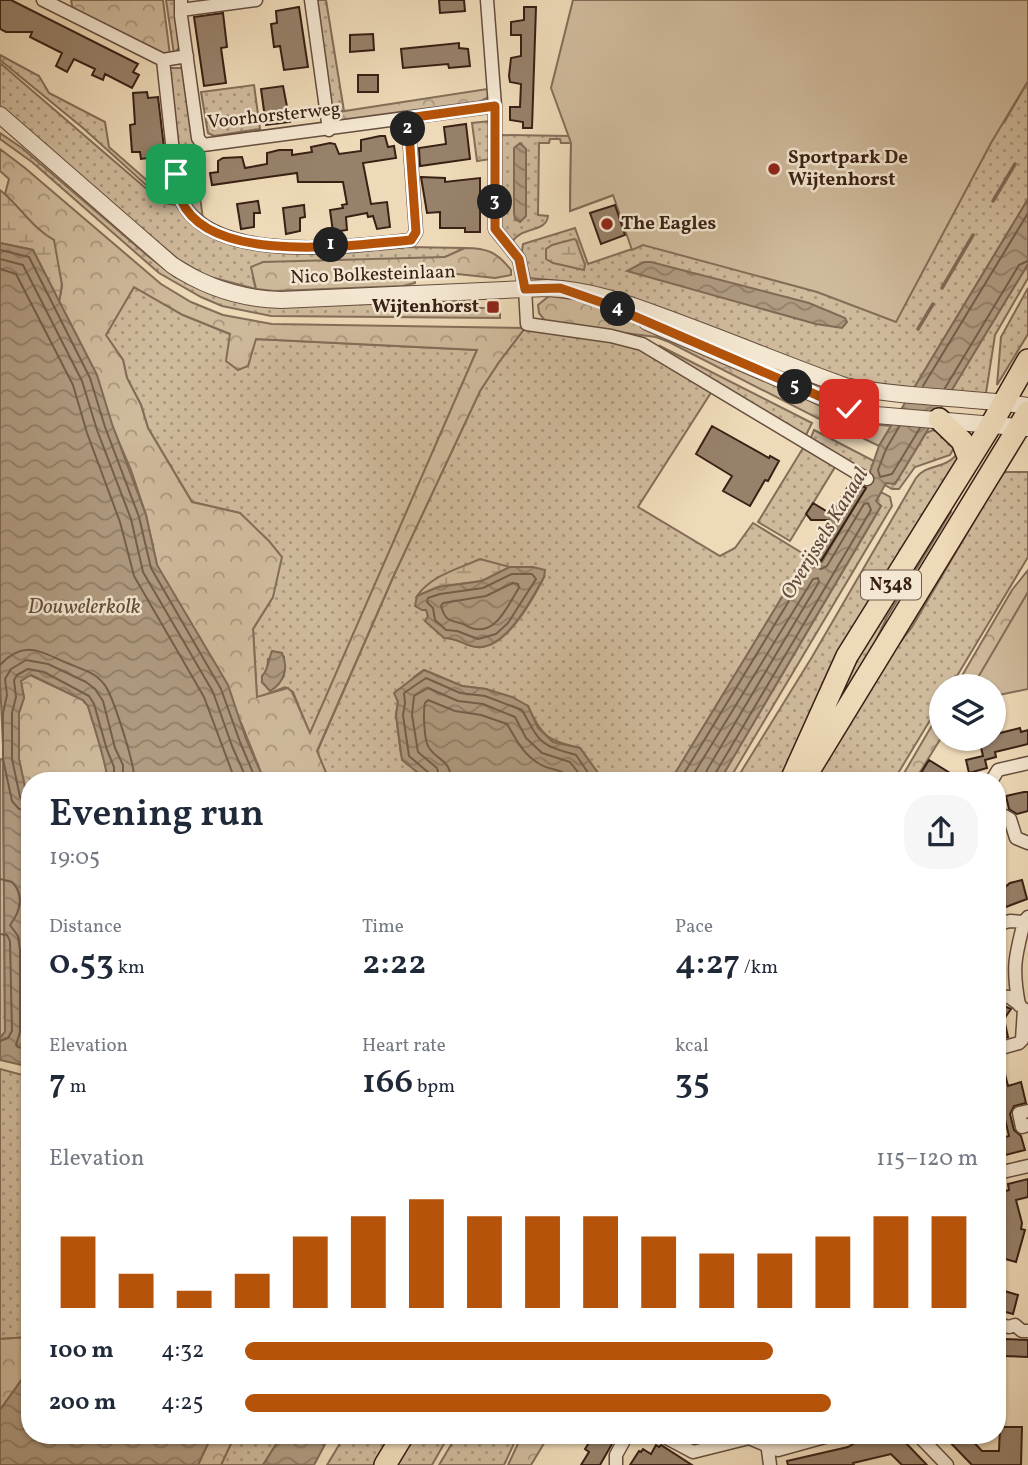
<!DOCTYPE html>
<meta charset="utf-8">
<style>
body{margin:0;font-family:Vollkorn,serif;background:#f6f6f7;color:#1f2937;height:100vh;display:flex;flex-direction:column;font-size:26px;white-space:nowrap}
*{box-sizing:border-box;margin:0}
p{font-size:23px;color:#747a83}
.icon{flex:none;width:38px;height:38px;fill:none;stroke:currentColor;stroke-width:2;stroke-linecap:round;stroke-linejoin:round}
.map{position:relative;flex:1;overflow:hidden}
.sheet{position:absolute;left:21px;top:772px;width:985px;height:672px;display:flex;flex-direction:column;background:#fff;border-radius:28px;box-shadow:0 2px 5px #0004}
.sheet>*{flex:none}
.tools{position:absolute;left:929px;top:674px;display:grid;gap:14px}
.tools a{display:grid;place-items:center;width:77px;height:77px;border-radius:50%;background:#fff;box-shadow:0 2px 5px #0004;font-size:35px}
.pin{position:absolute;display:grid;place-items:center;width:60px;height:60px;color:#fff;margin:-30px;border-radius:14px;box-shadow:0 4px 10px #0006}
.km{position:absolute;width:35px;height:35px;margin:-18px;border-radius:50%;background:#222;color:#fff;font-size:19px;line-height:35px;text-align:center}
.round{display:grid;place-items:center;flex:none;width:74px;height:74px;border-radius:28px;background:#f6f6f7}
.head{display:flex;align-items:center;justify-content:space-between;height:119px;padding:0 28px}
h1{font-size:38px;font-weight:600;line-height:52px}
.metrics{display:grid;grid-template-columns:repeat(3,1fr);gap:10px;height:119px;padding:7px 28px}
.metrics div{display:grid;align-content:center}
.metrics b{font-size:35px;font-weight:600}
.metrics small{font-size:19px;font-weight:400}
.metrics p{font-size:19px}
.chart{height:196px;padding:14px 28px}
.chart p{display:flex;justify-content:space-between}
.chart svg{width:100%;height:126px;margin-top:7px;stroke:#b45309;stroke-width:6}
ul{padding:0 28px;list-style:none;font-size:23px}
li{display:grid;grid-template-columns:112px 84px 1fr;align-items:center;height:52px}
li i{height:18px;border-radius:9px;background:#b45309}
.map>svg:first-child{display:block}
.grass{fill:url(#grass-dots);stroke:#846d58;stroke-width:2;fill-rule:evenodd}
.forest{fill:url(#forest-crowns);stroke:#846d58;stroke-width:2;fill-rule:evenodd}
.wetland{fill:url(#wetland-marsh);stroke:#846d58;stroke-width:2}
.garden{fill:#cfba9c;stroke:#846d58;stroke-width:2}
.water{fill:url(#water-waves);stroke:#806a56;stroke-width:2}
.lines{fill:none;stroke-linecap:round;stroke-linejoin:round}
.shore{stroke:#745e4b;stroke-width:2}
.stream{stroke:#806a56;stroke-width:3.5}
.building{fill:#97816a;stroke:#382015;stroke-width:2}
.minor-casing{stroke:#664e3e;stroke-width:15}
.tertiary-casing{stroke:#664e3e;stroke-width:18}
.primary-casing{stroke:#382015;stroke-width:24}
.minor{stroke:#f4e7d1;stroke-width:12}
.tertiary{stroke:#f4e7d1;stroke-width:16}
.primary{stroke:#eedab8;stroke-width:21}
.route-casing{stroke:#fff;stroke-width:14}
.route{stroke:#b45309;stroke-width:9}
.poi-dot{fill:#8f2418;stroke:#f4e7d1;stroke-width:2.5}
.labels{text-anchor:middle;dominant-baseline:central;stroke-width:5;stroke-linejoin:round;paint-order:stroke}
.shield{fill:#f4e7d1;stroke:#705c4d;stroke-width:2}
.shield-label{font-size:18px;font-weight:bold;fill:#382015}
.street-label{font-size:19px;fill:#382015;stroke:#f4e7d1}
.poi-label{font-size:19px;font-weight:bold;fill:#382015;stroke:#f4e7d1;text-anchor:start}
.water-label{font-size:21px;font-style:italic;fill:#624b3b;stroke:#f4e7d1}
</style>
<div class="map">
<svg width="1028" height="1465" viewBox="0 0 1028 1465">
<defs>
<pattern id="grass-dots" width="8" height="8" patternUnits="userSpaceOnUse" patternTransform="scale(1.75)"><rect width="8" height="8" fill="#cfba9c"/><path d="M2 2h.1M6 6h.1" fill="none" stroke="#a9977e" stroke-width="1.8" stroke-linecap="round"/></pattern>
<pattern id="forest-crowns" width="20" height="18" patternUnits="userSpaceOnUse" patternTransform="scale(1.75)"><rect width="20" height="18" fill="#cfba9c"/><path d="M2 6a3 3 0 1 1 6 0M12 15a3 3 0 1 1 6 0" fill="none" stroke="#a9977e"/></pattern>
<pattern id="wetland-marsh" width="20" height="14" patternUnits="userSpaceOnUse" patternTransform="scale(1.75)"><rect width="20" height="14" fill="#cfba9c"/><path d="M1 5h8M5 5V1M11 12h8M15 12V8" fill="none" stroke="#a9977e"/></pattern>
<pattern id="water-waves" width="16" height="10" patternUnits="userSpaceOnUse" patternTransform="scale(1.75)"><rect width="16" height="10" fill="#b09b81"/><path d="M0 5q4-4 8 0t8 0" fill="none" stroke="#907e68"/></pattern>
</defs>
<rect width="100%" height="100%" fill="#eedab8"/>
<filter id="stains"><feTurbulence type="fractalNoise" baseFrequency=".00286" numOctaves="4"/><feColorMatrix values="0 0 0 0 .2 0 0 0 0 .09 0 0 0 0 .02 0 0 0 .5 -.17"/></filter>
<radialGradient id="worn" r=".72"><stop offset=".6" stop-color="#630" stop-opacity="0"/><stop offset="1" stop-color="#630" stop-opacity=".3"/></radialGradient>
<path class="grass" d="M166 0H176L180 46 174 54Z
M317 0H326L344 111 332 113Z
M573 0 1005 121 1028 81V199L914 388 859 384 559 281 530 278 522 251 523 244 575 228 588 264 632 249 614 195 570 211 571 143H561L560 139H550L549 143H539L538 215 548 216C546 233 522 226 512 242L500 233V135L569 136Z
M0 55 39 76 49 93 105 122 109 147 159 191 173 189 175 201 171 202 156 194 83 128 0 60Z
M0 63 163 203 176 205 188 221 208 233 281 251 407 247 465 248 445 257 253 278 256 289 207 276 178 259 0 109Z
M169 68H181L184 72 195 146 203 152 194 153 203 219 184 198Z
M254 85 260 129 214 136 208 133 201 92Z
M490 121 491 159 477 161 472 123Z
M0 133 22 148 148 256 175 277 209 293 434 300 474 304V308H489V311L500 310V318L271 316 222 306 201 297 159 273 32 162 0 139Z
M1028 264V278L995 335 986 393 972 395 951 390Z
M134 287 183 315 230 334 248 366 255 339 477 350 310 734 293 692 285 687 257 698 253 629 273 597 240 513 192 502 148 428 141 405 127 378 123 360 105 335ZM284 657V676L270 690 262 682V676L267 671 268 659Z
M1028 288V334L997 385 1001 337Z
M525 328 630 344 712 391 638 507 720 556 735 548 753 523 807 556 671 780H600V776L580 748C548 741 541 736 528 706L486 689 462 686 424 670 414 677 398 702 396 715 401 755 427 780H329L317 752 394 575 480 391 499 362ZM544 577C533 599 506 649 477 647 465 646 459 638 444 638L428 616 426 609Z
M660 346 812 423 805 437 660 348Z
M814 430 874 461 871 475 810 440Z
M933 430 941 431 957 442 950 455 915 467 899 489H892L885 485 886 482 895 484 926 433Z
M803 448 835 467 790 541 758 522Z
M959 451 960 456 785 780H736L812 657 916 478C928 462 946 471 959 451Z
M1003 472H1028V557L951 686H942L941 702 894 780H812L879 670 912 627Z
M881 492 890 497 892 506 729 780H720L866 532 881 506 876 502Z
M945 508 951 512 887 617 865 664 835 713 828 710Z
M0 1069 30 1077V1337L0 1339Z
M235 1435H282L263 1465H221Z
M345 1435H395L376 1465H327Z
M413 1435H449L432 1465H395Z
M457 1435H518L504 1465H439Z"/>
<path class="forest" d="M71 0H163L170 55H161L73 11Z
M487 89 489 92 487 98 479 102 340 121 332 113Z
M0 149 25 168 161 284 191 302 223 315 272 324 525 328 499 362 480 391 394 575 317 751 329 780H264L242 725 157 565 146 515 131 470 59 302 62 285 41 233 5 194 9 179 0 171ZM134 287 183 315 230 334 226 361 238 370 248 366 256 339 477 350 310 733 292 692 288 688 257 697 253 629 273 597 282 557 269 541 240 513 192 502 148 428 141 405 127 378 123 360 106 335Z
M465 248C487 248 497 252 511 270V275L495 278 457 274 414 277 415 283 403 286 274 291 256 289 251 267 263 262 445 257Z
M549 296 579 300 612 309 740 366 845 418 859 423 891 426 879 446 821 418 819 419 669 342 656 337 547 323 539 313 538 305Z
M1028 570V593L974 686H956L1012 590Z
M30 675 83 700 88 706C92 720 109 771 107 780H30V811L19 759V713L24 697 20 681Z
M941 710V738L915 780H900Z
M0 759 3 760 5 1032 0 1038Z
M30 1337V1368L0 1410V1339Z
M212 1435H235L221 1465H198Z
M522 1435H549L531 1465H508Z"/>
<path class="wetland" d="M0 190C19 205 32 228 54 240L62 285 59 302 33 250 0 243Z
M574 239 576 240 585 265 584 270 553 263 546 259V249L552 245Z
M480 559 510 567 482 581 438 587 417 596C432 575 458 569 480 559Z"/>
<path class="garden" d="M573 0H1028V81L991 143 896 322 817 292 643 245 632 250 613 195 570 211 571 143 551 88Z
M1028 592V689L994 696V686H973Z"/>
<path class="water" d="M520 143 526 149V216L520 222 515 219 514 213V148Z
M1028 199V264L895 484 886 483 876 501 881 506 720 780H671L807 556 822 562 863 492 879 446 891 426Z
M0 243 33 250 97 375 112 424 146 515 157 565 228 685 246 739 264 780H107C109 771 92 720 88 706L83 700 31 675 21 681 24 698 19 713V759L30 811V1067L0 1060V1038L5 1032 3 746 0 681Z
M644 262H651L809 303 845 318 847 322 842 328 816 324 627 271Z
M510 567H533L545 570 544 577C532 599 506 649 477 647 465 646 459 638 444 638L425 621 428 616 426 610H422L415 606 417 596 438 587 482 581Z
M272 651 282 653C289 668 284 683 270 691L262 682V676C269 669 268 660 272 651Z
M424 670 462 686 486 689 512 697 528 706 538 728 553 742 580 748 598 773 600 780H427L402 760 396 715 398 702 394 693Z
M30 1368V1435H212L198 1465H0V1410Z
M282 1435H330L314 1465H263Z"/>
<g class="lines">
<path class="shore" d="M0 250 29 257 90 378 105 427 139 517 151 568 221 689 240 742 256 780
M0 259 23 265 82 381 97 430 131 519 143 572 213 692 232 746 247 780
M0 269 16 274 73 385 87 433 120 522 134 576 204 697 235 780
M923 386 1028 213
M945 388 1019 265 1028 261
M899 427 886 449 878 470 880 477 892 474 920 428
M512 574H532L536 579 508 623 496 634 478 639 457 631 446 630 435 620 433 608 427 602 428 598 440 594 483 588Z
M513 583 518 584 519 588C509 602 498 633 476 629 470 629 465 624 460 623 447 620 445 619 441 606L443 603 486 596Z
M0 665C24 639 41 652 67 663 81 669 95 672 104 684 113 695 136 768 134 780
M431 780 429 773 409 756 403 715 405 703 404 693 426 678 460 693 485 696 522 710C541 744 538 744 576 755L593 780
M440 780 437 768 418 752 412 715 414 696 428 688 458 701 483 704 515 717 526 738 542 753 570 762 584 780
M451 780C450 759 439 762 429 748 424 741 423 712 425 703L428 700 455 711 481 715 507 724C516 739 522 753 538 763 551 772 560 766 571 780
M680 780 809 568 812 566 821 569 827 566 864 504 868 503 871 510 715 774 714 780
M690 780 813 579 818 578 819 582 707 770 705 780
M30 802 24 801 20 797 12 759V713L16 697 14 680 17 675 28 669 44 672 89 696 94 704 107 750 114 767V780
M30 811 19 809 12 801 3 759V713L7 695 5 679 11 669 26 660 48 664 86 682 95 689 103 701 115 748 123 765V780
M0 879 12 882C25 895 20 912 10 925L18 936 20 950V1032L16 1045 18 1047 30 1050
M0 934 7 935 10 941 12 1031 8 1038 0 1041"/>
<path class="stream" d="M993 201 1015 164
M942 288 973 235
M918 329 933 304"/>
</g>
<path class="building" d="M0 0H11L138 64 133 72 139 75 132 88 105 74 103 80 92 75 95 69 74 59 67 72 56 66 62 53 30 37 32 32H6L0 29Z
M439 0H464L465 11 440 13Z
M299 7 308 67 284 70 280 46 274 47 271 24 277 23 276 11Z
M524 7H536L532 128H523V122L510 120V107H520L521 84 510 82 509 76 511 58 521 56V35H511V22L524 20Z
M223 13 227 47 221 48 226 83 204 86 194 17Z
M373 34 374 50 350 52V35Z
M459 43V48L468 49 470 66 449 68 448 64 403 68 401 49Z
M358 75H378V92H358Z
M283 86 290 122 266 125 261 89Z
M147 92 148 98 158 97 165 156 141 159 140 152H132L130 125 135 124 133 93Z
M466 124 470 159 420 166 419 148 446 144 444 127Z
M380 136H385L388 147 394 146 396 158 363 163 371 204 387 202 390 227 377 229 373 216 368 217 367 213 346 217 347 230 333 232 330 210 343 208 342 205 347 204 343 182H298L297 173 212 185 210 173 218 172V161L223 158 242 157 245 168 267 164V153L279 150H292V155L312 152 311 147 330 143 335 144 339 154 361 151V140Z
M421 177 445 178V182L480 178V232H465V228H440V212L427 213Z
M258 201 260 213H254V227L241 229 237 204Z
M304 205 305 217 300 218V231L286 234 283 208Z
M615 205 625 235 601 244 590 213Z
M712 426 769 458 770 456 779 461 768 481 765 480 750 506 723 491 732 476 696 454Z
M852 480 866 488 821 561 808 553 828 520H811L806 514 813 503 831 514Z
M1020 728 1021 732 1028 730V744L995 752 996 757 985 760 987 768 969 773 966 760 983 756 980 743 985 742 984 738H994L1000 733Z
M929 760 950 773 945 780H924L919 776Z
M1024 792H1028V811L1017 814 1009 809 1006 796Z
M1022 880 1027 899 998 910V893L1010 883Z
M1002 1005 1011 1009 1004 1019 1008 1037 998 1040V1011Z
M998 1058H1001L1008 1086 1021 1082 1026 1103 1014 1106 1010 1114 1014 1130 1021 1136 1025 1150 998 1157V1139L1009 1136 1002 1107 998 1109Z
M1028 1179V1197L1016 1200 1022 1223 1021 1229 1025 1230 1016 1262 998 1257V1193L1009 1190 1008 1184Z
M998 1289 1018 1295 1013 1314 998 1310Z
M1003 1339 1028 1340V1357L1003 1356Z
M1000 1427H1022L1021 1465H972L943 1435H967L982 1451H999Z
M594 1435H617L600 1465H581L589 1452 585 1449Z
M888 1435 902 1439 927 1465H902L891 1454 853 1463 854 1465H788L787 1461 848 1447 858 1441 863 1440 864 1442Z
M656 1445 659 1447 661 1445 692 1465H630L639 1451 641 1452 643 1449 651 1454Z"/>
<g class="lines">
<g class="minor-casing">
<path id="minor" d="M43 0 163 60 187 56
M181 0V16L198 138 203 145 495 106
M311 0 329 130
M487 0 495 106V229L519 259 525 289 527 324 611 336 642 344 867 479
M181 10 256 0
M163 60 177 189C198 268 350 246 411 240L416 232 408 118
M992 780 998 770 1028 763
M998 807 999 813 1010 819 1016 838 1028 843
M998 924 1010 921 1024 922
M998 996 1009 997 1020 1005
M1019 1005C1012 968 1015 957 1024 922L1028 917
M998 1049 1019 1043 1022 1040 1024 1009
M1028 1111 1019 1113 1022 1127 1028 1125
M998 1173 1028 1166
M998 1324 1009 1327 1015 1325 1022 1331H1028
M661 1435 693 1452 749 1438 778 1450 832 1435
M766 1435 770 1465
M918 1435 947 1465
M616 1465V1455L627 1435"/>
</g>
<g class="tertiary-casing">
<path id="tertiary" d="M0 115 172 265C205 287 242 299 281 300L547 288C598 290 639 308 685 325 739 345 792 367 845 386 905 398 968 397 1028 406
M647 322 849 409 876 415 1028 428"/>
</g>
<g class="primary-casing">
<path id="primary" d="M939 419 962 441 969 459
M807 774 1028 412
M791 780 847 656 991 425 1028 360
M385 1465 403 1435"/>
</g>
<use href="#minor" class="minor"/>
<use href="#tertiary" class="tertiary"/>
<use href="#primary" class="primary"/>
</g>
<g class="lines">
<g class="route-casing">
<path id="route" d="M176 174C177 183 177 192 181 200 210 266 353 245 411 240L416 232 408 118 495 106V229L519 259 525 289 560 288 606 304 849 409"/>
</g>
<use href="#route" class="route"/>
</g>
<g class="poi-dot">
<circle cx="774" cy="169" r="7"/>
<circle cx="607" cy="224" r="7"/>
<rect x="486" y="300" width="14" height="14" rx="3.5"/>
</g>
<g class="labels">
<rect class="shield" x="861" y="570.5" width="60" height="29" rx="5"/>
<g class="shield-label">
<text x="891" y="585">N348</text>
</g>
<g class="street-label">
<text transform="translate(274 116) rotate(-6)">Voorhorsterweg</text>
<text transform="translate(373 275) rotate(-2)">Nico Bolkesteinlaan</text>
</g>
<g class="poi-label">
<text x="788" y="158">Sportpark De<tspan x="788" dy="22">Wijtenhorst</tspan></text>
<text x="621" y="224">The Eagles</text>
<text x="479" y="307" text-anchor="end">Wijtenhorst</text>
</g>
<g class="water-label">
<text transform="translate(825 534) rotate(-59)">Overijssels Kanaal</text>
<text x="84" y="607">Douwelerkolk</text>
</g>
</g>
<rect width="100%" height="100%" filter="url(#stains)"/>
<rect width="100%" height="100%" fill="url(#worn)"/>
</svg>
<div class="tools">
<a><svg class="icon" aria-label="layers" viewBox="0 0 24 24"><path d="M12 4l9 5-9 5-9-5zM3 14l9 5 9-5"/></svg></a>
</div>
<div class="pin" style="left:176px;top:174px;background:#1e9e55"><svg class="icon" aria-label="arrive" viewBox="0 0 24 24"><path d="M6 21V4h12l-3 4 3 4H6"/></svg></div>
<div class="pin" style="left:849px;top:409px;background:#d93025"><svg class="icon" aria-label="check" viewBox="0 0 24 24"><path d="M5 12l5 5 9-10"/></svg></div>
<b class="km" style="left:331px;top:245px">1</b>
<b class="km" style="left:408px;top:129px">2</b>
<b class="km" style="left:495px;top:202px">3</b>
<b class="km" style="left:618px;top:309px">4</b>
<b class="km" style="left:795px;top:387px">5</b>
<section class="sheet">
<div class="head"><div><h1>Evening run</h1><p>19:05</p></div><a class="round"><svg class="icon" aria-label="share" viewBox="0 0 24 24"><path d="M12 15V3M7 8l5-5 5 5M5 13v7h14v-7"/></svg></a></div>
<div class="metrics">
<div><p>Distance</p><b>0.53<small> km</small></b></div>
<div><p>Time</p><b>2:22</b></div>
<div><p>Pace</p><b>4:27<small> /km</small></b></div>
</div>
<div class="metrics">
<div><p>Elevation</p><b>7<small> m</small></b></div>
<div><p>Heart rate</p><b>166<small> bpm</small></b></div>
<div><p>kcal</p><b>35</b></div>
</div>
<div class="chart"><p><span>Elevation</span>115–120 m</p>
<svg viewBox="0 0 160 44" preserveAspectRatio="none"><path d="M5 44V19M15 44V32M25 44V38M35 44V32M45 44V19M55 44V12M65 44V6M75 44V12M85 44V12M95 44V12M105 44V19M115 44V25M125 44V25M135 44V19M145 44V12M155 44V12"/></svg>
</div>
<ul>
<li><b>100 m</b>4:32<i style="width:72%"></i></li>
<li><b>200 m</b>4:25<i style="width:80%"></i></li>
</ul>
</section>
</div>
